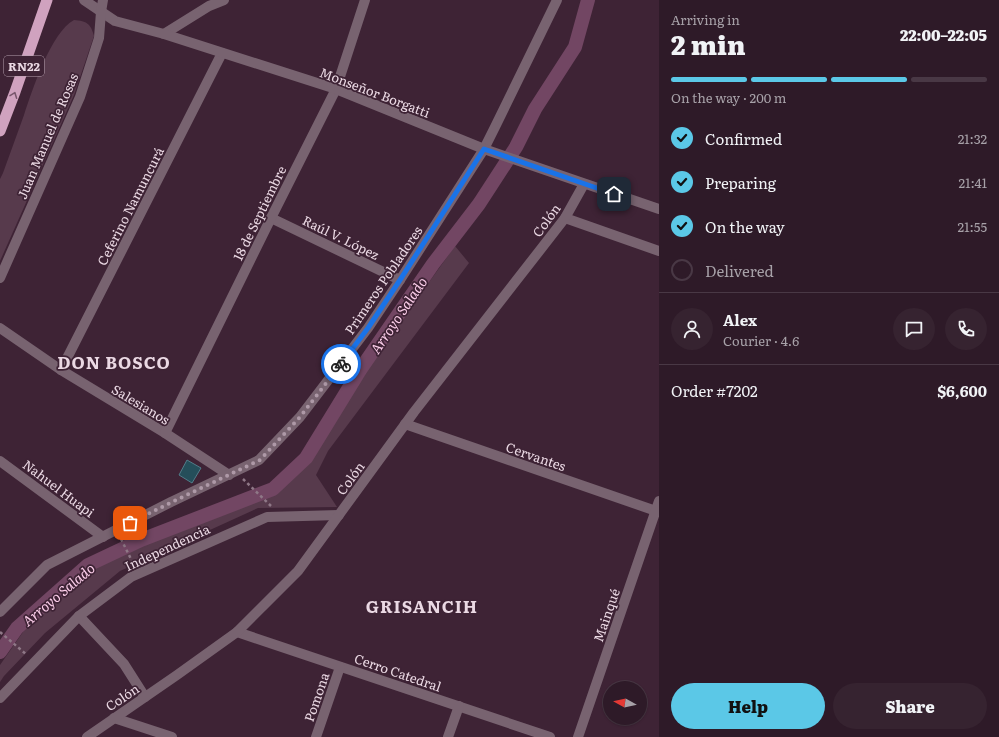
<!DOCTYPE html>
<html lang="en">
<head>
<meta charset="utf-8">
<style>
	body { margin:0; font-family:Literata,serif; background:#362330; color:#f1f3f6; height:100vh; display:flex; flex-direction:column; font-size:15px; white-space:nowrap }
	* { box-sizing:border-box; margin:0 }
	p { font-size:13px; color:#a7a1a8 }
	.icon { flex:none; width:22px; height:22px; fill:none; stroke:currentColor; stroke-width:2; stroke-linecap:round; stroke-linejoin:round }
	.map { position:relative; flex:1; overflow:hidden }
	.side { display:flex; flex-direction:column; background:#2e1a28; width:340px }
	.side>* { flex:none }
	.needle { width:26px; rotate:278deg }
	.controls { position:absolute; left:603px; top:681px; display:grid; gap:8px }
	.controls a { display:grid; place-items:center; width:44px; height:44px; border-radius:50%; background:#2e1a28; box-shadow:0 1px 3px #0004,0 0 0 1px #493845; font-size:20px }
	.pin { position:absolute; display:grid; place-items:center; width:34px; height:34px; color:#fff; margin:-17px; border-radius:8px; box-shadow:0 2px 6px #0006 }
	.courier { position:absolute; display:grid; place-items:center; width:40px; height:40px; margin:-20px; border:3px solid #1a73e8; border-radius:50%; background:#fff; color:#222; box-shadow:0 1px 5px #0007 }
	.summary em { font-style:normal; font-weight:800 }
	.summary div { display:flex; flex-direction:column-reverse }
	.summary { display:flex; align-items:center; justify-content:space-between; height:68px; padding:0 12px }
	h1 { font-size:26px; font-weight:800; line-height:30px }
	.bar { display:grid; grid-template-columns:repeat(4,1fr); gap:6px 4px; align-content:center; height:48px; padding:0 12px }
	.bar i { height:5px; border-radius:3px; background:#493845 }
	.bar .current { background:#5bc8e7 }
	.bar p { grid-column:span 4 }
	.line { display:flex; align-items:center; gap:10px; padding:0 12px; border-top:1px solid #493845 }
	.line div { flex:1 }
	.round { display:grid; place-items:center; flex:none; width:42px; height:42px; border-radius:21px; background:#362330 }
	ol { padding:0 12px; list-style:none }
	li { display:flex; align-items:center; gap:12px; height:44px }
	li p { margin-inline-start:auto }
	li .icon { padding:4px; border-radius:50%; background:#5bc8e7; color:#111; stroke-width:4 }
	li:last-child { color:#a7a1a8 }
	li i { width:22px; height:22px; border:2px solid #493845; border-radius:50% }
	.action { display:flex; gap:8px; margin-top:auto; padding:8px 12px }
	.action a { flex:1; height:46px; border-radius:24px; background:#5bc8e7; color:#111; font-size:16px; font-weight:800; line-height:46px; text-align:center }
	.action a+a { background:#362330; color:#f1f3f6 }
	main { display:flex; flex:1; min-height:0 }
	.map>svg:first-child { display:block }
	.green { fill:#573a4c }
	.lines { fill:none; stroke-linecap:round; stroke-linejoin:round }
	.canal { stroke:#724663; stroke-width:14 }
	.building { fill:#254e5a; stroke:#527c89 }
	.path { stroke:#8f7887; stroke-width:2.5; stroke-dasharray:3 3; stroke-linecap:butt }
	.minor { stroke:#786370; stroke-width:10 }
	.tertiary { stroke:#786370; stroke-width:10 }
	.trunk { stroke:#d0a2bf; stroke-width:11 }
	.oneway { stroke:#78566c }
	.done { stroke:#ae99a7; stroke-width:4; stroke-dasharray:0 7.2 }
	.route { stroke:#1a73e8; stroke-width:5 }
	.labels { text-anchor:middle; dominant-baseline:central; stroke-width:3.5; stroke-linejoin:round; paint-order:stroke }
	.shield { fill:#3e2335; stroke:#b7a2b0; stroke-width:1 }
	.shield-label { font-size:12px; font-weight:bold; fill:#ebd9e4 }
	.street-label { font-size:13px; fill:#ebd9e4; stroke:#3e2335 }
	.water-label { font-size:14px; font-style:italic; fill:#fcceea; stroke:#3e2335 }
	.district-label { font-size:17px; font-weight:bold; letter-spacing:1px; fill:#ebd9e4; stroke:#3e2335 }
</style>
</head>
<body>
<main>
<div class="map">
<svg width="659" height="737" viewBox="0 0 659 737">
	<rect width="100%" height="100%" fill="#3e2335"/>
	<g class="green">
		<path d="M74,20C87,21 91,24 94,36L74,95L0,261V179L3,173C10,154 17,134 24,115C32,91 51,32 74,20Z"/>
		<path d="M455,246L469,263L328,451L316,475L337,507L258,508L120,571L45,633L4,676L0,682V665L23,632L73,586L104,561L205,519L273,494L296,476L308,463L363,374Z"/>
	</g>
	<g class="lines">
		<path class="canal" d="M0,652L17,628L88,565L141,540L273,489L306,458L360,370L433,264L479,204L516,147L535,109L575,47L588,0"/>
	</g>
	<path class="building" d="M187,460L201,468L192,483L179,475Z"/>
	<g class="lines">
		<g class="path">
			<path d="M243,479L271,506"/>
			<path d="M121,539L133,563"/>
			<path d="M0,632L27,655"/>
		</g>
		<g class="minor">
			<path d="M164,34L209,6L224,0"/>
			<path d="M271,218L400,280"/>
			<path d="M565,218L659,251"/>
			<path d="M0,328L61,370L165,433L229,475"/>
			<path d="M61,370L222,53"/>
			<path d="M405,424L659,512"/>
			<path d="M165,433L271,218L336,89L365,0"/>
			<path d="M0,461L103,537"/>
			<path d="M0,612L47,565L171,502L259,460L300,417L368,328L400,280L484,149L495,127L557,0"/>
			<path d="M79,616L124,664L145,697"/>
			<path d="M237,632L550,737"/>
			<path d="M0,698L79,616L131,577L267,517L339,515"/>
			<path d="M114,718L172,737"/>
			<path d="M316,737L340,667"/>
			<path d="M448,737L459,706"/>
			<path d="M578,737L659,501"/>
		</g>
		<g class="tertiary">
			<path d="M84,0L115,21L164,34L336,89L484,149L659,209"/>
			<path d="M0,278L80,97L99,38L101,12L103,0"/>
			<path d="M87,737L177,675L237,632L298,571L414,412L565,218L584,184"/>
		</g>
		<path class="trunk" d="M0,131L15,92L47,0"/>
	</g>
	<defs><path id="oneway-chevron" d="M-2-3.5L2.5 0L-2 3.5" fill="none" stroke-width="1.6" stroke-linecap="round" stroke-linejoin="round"/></defs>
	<use class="oneway" href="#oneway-chevron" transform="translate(14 95) rotate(-69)"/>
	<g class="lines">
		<path class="done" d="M130,523L172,502L260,460L300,417L341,364"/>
		<path class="route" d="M341,364L368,328L400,280L484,149L614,194"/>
	</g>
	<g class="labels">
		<rect class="shield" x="4" y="56" width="40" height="20" rx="3"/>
		<g class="shield-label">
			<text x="24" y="66">RN22</text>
		</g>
		<g class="street-label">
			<text transform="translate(375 92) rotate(21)">Monseñor Borgatti</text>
			<text transform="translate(47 136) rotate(-67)">Juan Manuel de Rosas</text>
			<text transform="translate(130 206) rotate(-63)">Ceferino Namuncurá</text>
			<text transform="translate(259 213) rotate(-64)">18 de Septiembre</text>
			<text transform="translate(546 220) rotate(-54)">Colón</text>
			<text transform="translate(341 237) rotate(26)">Raúl V. López</text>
			<text transform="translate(383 280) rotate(-56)">Primeros Pobladores</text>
			<text transform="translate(141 404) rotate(31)">Salesianos</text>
			<text transform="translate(536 456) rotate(19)">Cervantes</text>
			<text transform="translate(350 478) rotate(-54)">Colón</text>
			<text transform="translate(59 488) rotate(37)">Nahuel Huapi</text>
			<text transform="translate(167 547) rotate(-25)">Independencia</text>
			<text transform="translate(606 615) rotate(-71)">Mainqué</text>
			<text transform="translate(398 672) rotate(19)">Cerro Catedral</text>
			<text transform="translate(122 697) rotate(-34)">Colón</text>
			<text transform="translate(316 697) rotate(-71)">Pomona</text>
		</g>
		<g class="water-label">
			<text transform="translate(398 315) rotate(-56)">Arroyo Salado</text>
			<text transform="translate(58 594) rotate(-40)">Arroyo Salado</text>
		</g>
		<g class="district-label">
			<text x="114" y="361">DON BOSCO</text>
			<text x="422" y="605">GRISANCIH</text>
		</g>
	</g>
</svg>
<div class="controls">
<a><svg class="needle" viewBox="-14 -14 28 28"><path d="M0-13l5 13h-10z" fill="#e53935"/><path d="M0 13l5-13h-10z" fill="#a7a1a8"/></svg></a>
</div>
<div class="pin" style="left:130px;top:523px;background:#ea580c"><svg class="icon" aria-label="bag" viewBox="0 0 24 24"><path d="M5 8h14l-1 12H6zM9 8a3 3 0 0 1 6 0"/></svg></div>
<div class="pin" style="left:614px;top:194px;background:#1f2937"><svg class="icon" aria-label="home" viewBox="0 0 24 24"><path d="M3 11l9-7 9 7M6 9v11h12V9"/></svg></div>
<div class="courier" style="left:341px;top:364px"><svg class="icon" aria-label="bike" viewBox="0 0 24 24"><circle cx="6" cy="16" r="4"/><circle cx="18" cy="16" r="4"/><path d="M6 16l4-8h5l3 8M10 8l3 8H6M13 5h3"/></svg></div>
</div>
<section class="side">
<div class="summary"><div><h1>2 min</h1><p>Arriving in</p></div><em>22:00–22:05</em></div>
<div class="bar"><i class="current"></i><i class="current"></i><i class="current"></i><i></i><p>On the way · 200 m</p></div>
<ol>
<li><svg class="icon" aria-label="check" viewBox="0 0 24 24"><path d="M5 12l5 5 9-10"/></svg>Confirmed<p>21:32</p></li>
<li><svg class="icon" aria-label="check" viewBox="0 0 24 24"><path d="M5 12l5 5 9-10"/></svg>Preparing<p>21:41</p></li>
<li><svg class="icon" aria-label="check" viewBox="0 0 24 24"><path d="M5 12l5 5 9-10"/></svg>On the way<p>21:55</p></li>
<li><i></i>Delivered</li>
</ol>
<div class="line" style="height:72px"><a class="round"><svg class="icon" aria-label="person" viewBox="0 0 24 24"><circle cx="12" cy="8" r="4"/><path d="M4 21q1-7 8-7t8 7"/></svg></a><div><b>Alex</b><p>Courier · 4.6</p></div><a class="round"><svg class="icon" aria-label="chat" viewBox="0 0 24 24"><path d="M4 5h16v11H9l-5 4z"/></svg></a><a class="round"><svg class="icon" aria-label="phone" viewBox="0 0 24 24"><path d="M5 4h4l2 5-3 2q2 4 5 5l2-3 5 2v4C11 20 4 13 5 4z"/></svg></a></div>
<div class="line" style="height:52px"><div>Order #7202</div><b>$6,600</b></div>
<div class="action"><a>Help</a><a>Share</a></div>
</section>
</main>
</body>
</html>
